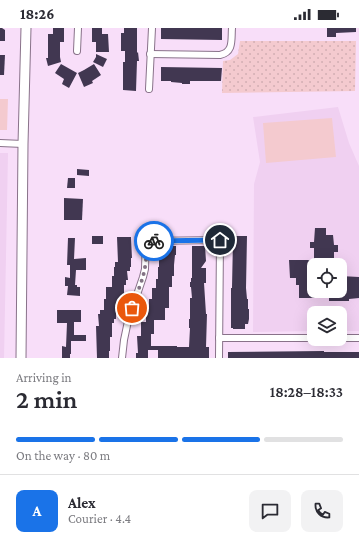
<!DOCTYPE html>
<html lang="en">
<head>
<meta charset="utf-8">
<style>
	body { margin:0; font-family:"Crimson Pro",serif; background:#f2f2f3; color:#2b2b33; height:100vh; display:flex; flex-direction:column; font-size:15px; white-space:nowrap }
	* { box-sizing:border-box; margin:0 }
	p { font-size:13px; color:#7c7c81 }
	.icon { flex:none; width:22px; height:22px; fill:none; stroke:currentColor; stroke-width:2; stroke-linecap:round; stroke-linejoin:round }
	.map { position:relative; height:330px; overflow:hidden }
	.side { display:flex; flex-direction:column; background:#fff; flex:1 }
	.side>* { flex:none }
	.controls { position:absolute; left:307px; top:230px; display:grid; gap:8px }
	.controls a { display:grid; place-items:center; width:40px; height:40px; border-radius:8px; background:#fff; box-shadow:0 4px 16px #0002; font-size:20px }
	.pin { position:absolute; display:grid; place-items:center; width:34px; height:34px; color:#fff; margin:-17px; border:2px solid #fff; border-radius:50%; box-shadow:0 1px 4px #0007 }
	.courier { position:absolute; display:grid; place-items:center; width:40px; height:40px; margin:-20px; border:3px solid #1a73e8; border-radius:50%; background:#fff; color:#222; box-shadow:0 1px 5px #0007 }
	.head em { font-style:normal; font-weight:600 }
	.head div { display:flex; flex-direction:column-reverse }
	.head { display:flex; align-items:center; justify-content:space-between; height:68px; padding:0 16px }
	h1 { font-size:26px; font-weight:600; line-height:30px }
	.bar { display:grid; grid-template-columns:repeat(4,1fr); gap:6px 4px; align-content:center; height:48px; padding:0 16px }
	.bar i { height:5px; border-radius:3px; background:#e1e1e2 }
	.bar .on { background:#1a73e8 }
	.bar p { grid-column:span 4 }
	.line { display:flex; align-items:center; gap:10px; padding:0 16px; border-top:1px solid #e1e1e2 }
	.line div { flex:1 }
	.round { display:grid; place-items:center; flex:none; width:42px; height:42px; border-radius:8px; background:#f2f2f3 }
	.status { display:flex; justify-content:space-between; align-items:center; height:28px; padding:0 20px; background:#fff; direction:ltr }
	.status svg { height:11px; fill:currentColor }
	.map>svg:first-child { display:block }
	.built { fill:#f0d0f1; fill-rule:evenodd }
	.grass { fill:#f4cacf }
	.park { fill:url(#park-dots) }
	.building { fill:#413751 }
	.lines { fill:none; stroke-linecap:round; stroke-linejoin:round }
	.street-casing { stroke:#89728a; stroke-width:8 }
	.secondary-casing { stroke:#89728a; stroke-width:11 }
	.street { stroke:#fff; stroke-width:6 }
	.secondary { stroke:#fff; stroke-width:9 }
	.done { stroke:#827283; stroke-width:4; stroke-dasharray:0 7.2 }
	.route { stroke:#1a73e8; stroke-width:5 }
</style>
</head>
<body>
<div class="status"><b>18:26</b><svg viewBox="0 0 49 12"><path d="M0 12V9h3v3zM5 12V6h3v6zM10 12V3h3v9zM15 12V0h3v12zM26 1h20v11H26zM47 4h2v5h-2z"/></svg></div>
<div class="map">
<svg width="359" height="330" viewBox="0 0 359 330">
	<defs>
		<pattern id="park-dots" width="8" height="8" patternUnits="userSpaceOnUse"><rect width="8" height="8" fill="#f4cacf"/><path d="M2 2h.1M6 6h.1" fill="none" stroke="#d2aeb3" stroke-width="1.8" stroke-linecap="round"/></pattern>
	</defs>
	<rect width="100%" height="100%" fill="#f8def9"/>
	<g class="built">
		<path d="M338,79L349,115L359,138V303H340V285H314V303L253,304L254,156L260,134L253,89ZM314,237H340V263H314Z"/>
		<path d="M0,125H8L4,330H0Z"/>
	</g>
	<g class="grass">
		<path d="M0,71H8L7,102H0Z"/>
		<path d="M332,90L336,129L266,135L263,95Z"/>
	</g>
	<path class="park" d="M240,13H356L355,63L222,65L223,33L230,32L238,26Z"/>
	<g class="building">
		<path d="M0,0H2L5,2V13H0Z"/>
		<path d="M53,0H64V14H60V29L61,34L48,38L46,30H48V6H53Z"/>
		<path d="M92,0H102V6H108L109,24H96V14H92Z"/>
		<path d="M124,0H137V25L138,24L139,33H137L136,63L123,62V34H125V23H121V5H124Z"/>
		<path d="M161,0H222V12L161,11Z"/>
		<path d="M327,0H356V4L336,5V9H327Z"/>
		<path d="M96,26L107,31L103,39L93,34L96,29Z"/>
		<path d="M0,27H5L4,47H0Z"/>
		<path d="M61,36L77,45L69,60L62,56L64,51L55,45Z"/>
		<path d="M94,36L101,47L92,53L93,55L84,59L78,45L84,42Z"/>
		<path d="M161,39L222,40L221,53H190V56H182V55L171,54V53H161Z"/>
		<path d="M77,141L89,142V148L77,147Z"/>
		<path d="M68,150H75V160H67Z"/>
		<path d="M64,170L83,171L82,192H64Z"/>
		<path d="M315,200H326V207H333L334,217H338V224H334V237H314V263H340V248L359,249V270L349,271V273H329V270H299V257H296V250H290L289,232H314V220H310V214H314Z"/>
		<rect x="92" y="208" width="11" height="8"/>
		<path d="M234,208H247L246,260L247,271H248V281H249V291L248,296H245V301H233V300H231V260H232L233,211H234Z"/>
		<path d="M117,209H131V210L132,230H131V239H130V243H127L128,252H126V257H124V268H120V280H116V291H114V295H112V309H110V323H109V330H97L96,298H99L98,286H100V282H104V271H106V259H112V248H114V239H115V234H118Z"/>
		<path d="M68,210H75L74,231L86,230V242H76L75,257H77V259H80V268L67,267L68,258H65V249L70,250V237H67Z"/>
		<path d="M161,218H176V227H175L174,237V248H172V259H169V280H165V292H154V306H151V318H177V319H189L190,300H189V291H190V270H192L191,259H190V254H191V250H192V218H205L206,233L201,240H206V255H204L206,286H207L206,319H209V330H158V322H148V330H136V325H138L137,308H141V294H146V281H149V271H152V260H156V251H158V239H159V219H161Z"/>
		<path d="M57,282H81V294H74V307H86V313H71V326H70V330H62V318L66,319L67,295H57Z"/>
		<path d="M324,323V324H359V330H228V324Z"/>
	</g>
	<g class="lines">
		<defs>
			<g id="street">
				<path d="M77,23L78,0"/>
				<path d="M150,26L220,27C234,24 231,12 232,0"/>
				<path d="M149,61L152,0"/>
				<path d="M0,115L23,116"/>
				<path d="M146,213L220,212L219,330"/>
				<path d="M219,310H314"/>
				<path d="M340,310H359"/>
				<path d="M122,330L124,312L128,293L143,249L145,241L146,207"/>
			</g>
			<path id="secondary" d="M21,330L23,116L26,0"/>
		</defs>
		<use href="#street" class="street-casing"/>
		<use href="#secondary" class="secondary-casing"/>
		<use href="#street" class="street"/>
		<use href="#secondary" class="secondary"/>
	</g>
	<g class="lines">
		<path class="done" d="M132,280L143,249L146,234V213H154"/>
		<path class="route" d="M154,213L220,212"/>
	</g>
</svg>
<div class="controls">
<a><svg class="icon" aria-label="locate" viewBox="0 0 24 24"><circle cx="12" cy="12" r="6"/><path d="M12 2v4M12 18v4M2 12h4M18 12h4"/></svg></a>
<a><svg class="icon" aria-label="layers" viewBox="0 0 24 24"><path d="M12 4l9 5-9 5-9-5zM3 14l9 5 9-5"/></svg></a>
</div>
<div class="pin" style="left:132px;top:280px;background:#ea580c"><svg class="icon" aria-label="bag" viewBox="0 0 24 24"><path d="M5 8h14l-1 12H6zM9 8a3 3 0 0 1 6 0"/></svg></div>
<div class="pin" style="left:220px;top:212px;background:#1f2937"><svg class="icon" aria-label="home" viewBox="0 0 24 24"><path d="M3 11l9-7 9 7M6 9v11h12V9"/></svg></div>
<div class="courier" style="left:154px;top:213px"><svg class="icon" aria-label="bike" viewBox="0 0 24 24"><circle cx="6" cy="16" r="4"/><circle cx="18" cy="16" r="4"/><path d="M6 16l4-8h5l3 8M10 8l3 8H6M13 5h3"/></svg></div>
</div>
<section class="side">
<div class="head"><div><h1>2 min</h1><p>Arriving in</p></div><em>18:28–18:33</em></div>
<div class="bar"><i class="on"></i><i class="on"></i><i class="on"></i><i></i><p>On the way · 80 m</p></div>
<div class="line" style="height:72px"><b class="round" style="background:#1a73e8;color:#fff">A</b><div><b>Alex</b><p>Courier · 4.4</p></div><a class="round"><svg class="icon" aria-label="chat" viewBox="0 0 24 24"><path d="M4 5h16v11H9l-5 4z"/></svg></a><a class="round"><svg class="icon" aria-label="phone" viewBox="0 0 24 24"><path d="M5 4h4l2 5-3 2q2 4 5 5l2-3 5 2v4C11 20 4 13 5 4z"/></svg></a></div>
</section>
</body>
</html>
